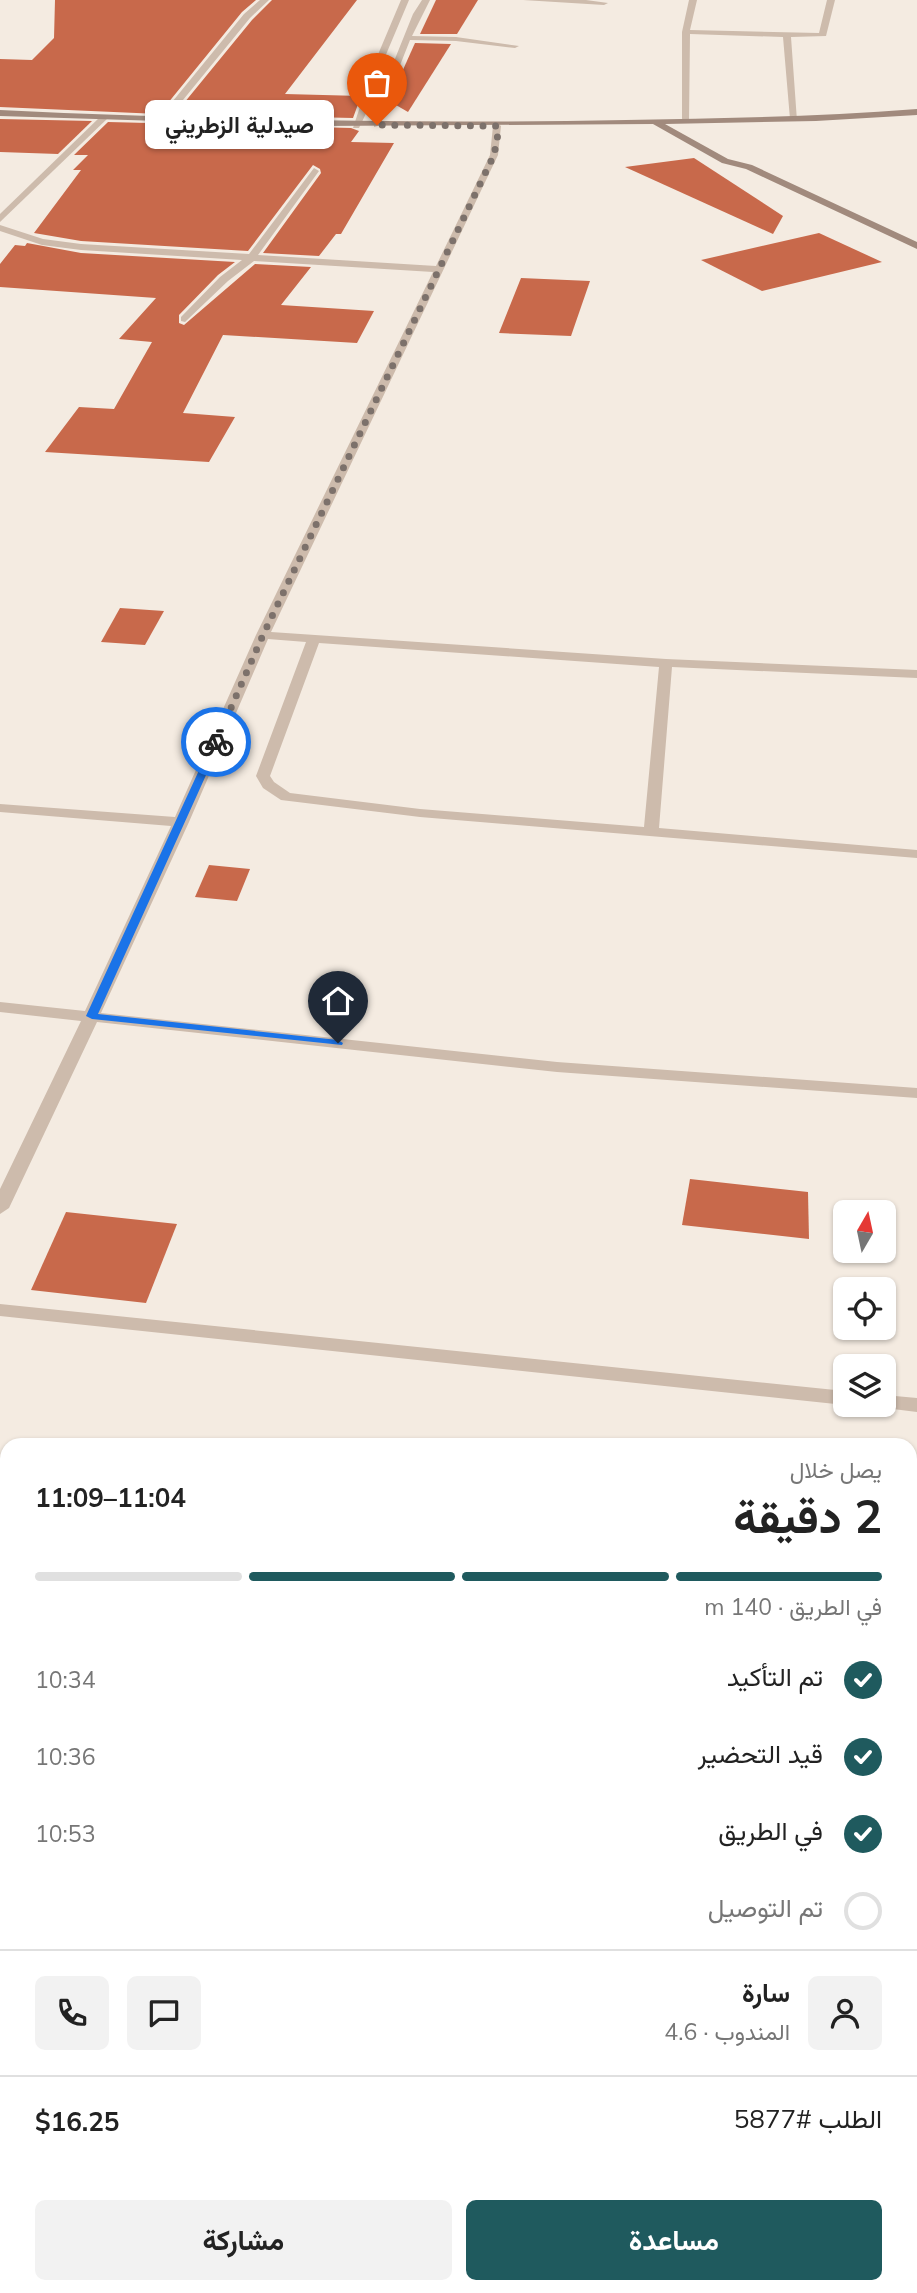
<!DOCTYPE html>
<html lang="ar">
<head>
<meta charset="utf-8">
<style>
	body { margin:0; font-family:Mulish,Vazirmatn,sans-serif; background:#f2f2f2; color:#222; direction:rtl; height:100vh; display:flex; flex-direction:column; font-size:26px; white-space:nowrap }
	* { box-sizing:border-box; margin:0 }
	p { font-size:23px; color:#767676 }
	.icon { flex:none; width:38px; height:38px; fill:none; stroke:currentColor; stroke-width:2; stroke-linecap:round; stroke-linejoin:round }
	.map { position:relative; flex:1; overflow:hidden; direction:ltr }
	.panel { position:absolute; left:0px; top:1438px; width:917px; height:856px; display:flex; flex-direction:column; background:#fff; border-radius:21px 21px 0 0; box-shadow:0 2px 5px #0004; direction:rtl }
	.panel>* { flex:none }
	.needle { width:46px; rotate:9deg }
	.fabs { position:absolute; left:833px; top:1200px; display:grid; gap:14px }
	.fabs a { display:grid; place-items:center; width:63px; height:63px; border-radius:10px; background:#fff; box-shadow:0 2px 5px #0004; font-size:35px }
	.pin { position:absolute; display:grid; place-items:center; width:60px; height:60px; color:#fff; margin:-72px -30px; border-radius:50% 50% 50% 0; rotate:-45deg; box-shadow:0 0 7px #0007 }
	.pin .icon { rotate:45deg }
	.courier { position:absolute; display:grid; place-items:center; width:70px; height:70px; margin:-35px; border:5px solid #1a73e8; border-radius:50%; background:#fff; color:#222; box-shadow:0 2px 9px #0007 }
	.bubble { position:absolute; height:49px; border-radius:10px; background:#fff; box-shadow:0 2px 5px #0004; font-size:23px; font-weight:700; line-height:49px; text-align:center; direction:rtl }
	.overview em { font-style:normal; font-weight:700 }
	.overview div { display:flex; flex-direction:column-reverse }
	.overview { display:flex; align-items:center; justify-content:space-between; height:119px; padding:0 35px }
	h1 { font-size:46px; font-weight:700; line-height:52px }
	.bar { display:grid; grid-template-columns:repeat(4,1fr); gap:10px 7px; align-content:center; height:84px; padding:0 35px }
	.bar i { height:9px; border-radius:5px; background:#e0e0e0 }
	.bar .active { background:#1f5a5e }
	.bar p { grid-column:span 4 }
	.line { display:flex; align-items:center; gap:18px; padding:0 35px; border-top:2px solid #e0e0e0 }
	.line div { flex:1 }
	.round { display:grid; place-items:center; flex:none; width:74px; height:74px; border-radius:10px; background:#f2f2f2 }
	ol { padding:0 35px; list-style:none }
	li { display:flex; align-items:center; gap:21px; height:77px }
	li p { margin-inline-start:auto }
	li .icon { padding:7px; border-radius:50%; background:#1f5a5e; color:#fff; stroke-width:4 }
	li:last-child { color:#767676 }
	li i { width:38px; height:38px; border:4px solid #e0e0e0; border-radius:50% }
	.action { display:flex; gap:14px; margin-top:auto; padding:14px 35px }
	.action a { flex:1; height:80px; border-radius:10px; background:#1f5a5e; color:#fff; font-size:28px; font-weight:700; line-height:80px; text-align:center }
	.action a+a { background:#f2f2f2; color:#222 }
	.map>svg:first-child { display:block }
	.building { fill:#c8694b }
	.lines { fill:none; stroke-linecap:round; stroke-linejoin:round }
	.street { fill:#cdbbac; fill-rule:evenodd }
	.secondary { fill:#a18a7d; fill-rule:evenodd }
	.route { fill:#1a73e8 }
	.done { stroke:#7c716b; stroke-width:7; stroke-dasharray:0 12.6 }
</style>
</head>
<body>
<div class="map">
<svg width="917" height="2293" viewBox="0 0 917 2293">
	<rect width="100%" height="100%" fill="#f4ebe1"/>
	<g class="building">
		<path d="M55,0H256L242,12L159,114L0,107V59L32,60L54,38Z"/>
		<path d="M272,0H357L285,94L361,96L353,118L175,114L252,20Z"/>
		<path d="M436,0H478L457,34H420Z"/>
		<path d="M415,43L451,44L408,112L389,101Z"/>
		<path d="M0,119L92,121L58,154L0,152Z"/>
		<path d="M108,122L351,128L359,131L351,142L394,143L341,234H336L319,256L263,253L321,173L320,169L313,165L248,251L81,241L34,233L81,170H73L88,155H74Z"/>
		<path d="M694,158L783,216L773,234L625,167Z"/>
		<path d="M819,233L882,262L762,291L701,260Z"/>
		<path d="M27,243L81,253L235,262L218,275L179,315V323L184,325L255,264L311,267L281,305L374,311L357,343L223,335L183,413L235,417L209,462L45,452L79,407L114,409L152,342L119,339L156,298L0,287V264L15,245L25,246Z"/>
		<path d="M521,278L590,281L571,336L499,333Z"/>
		<path d="M120,608L164,611L145,645L101,642Z"/>
		<path d="M209,865L250,869L237,901L195,897Z"/>
		<path d="M690,1179L808,1192L809,1239L682,1225Z"/>
		<path d="M66,1212L177,1224L146,1303L31,1290Z"/>
	</g>
	<g class="lines">
		<g class="street">
			<path d="M260,0H269L250,18L165,122H159V118L244,14Z"/>
			<path d="M401,0H409L382,64L372,101L359,128H353L374,64Z"/>
			<path d="M422,0H430L412,36L456,37L519,46L515,48L456,41L410,40L382,111L381,125L374,127V111L413,14Z"/>
			<path d="M523,0H586L608,3L604,5Z"/>
			<path d="M689,0H697L690,30L819,33L827,0H835L826,36L791,37L797,121L790,119L783,37L690,34L689,121L682,123V32Z"/>
			<path d="M101,116L108,118L0,222V214Z"/>
			<path d="M497,123L501,126L498,155L271,632L666,659L917,670V678L672,667L659,828L917,850V858L420,817L281,800L263,788L256,776L306,642L268,639L189,822L101,1013L557,1062L917,1088V1098L557,1072L97,1022L9,1208L0,1214V1189L81,1021L0,1012V1002L85,1011L171,826L0,812V804L175,817L256,635L433,272L254,261L228,281L185,322L181,321V317L220,277L242,260L81,250L42,245L0,231V225L43,239L81,244L249,254L314,168L319,171L258,255L436,266L490,155L493,126ZM319,643L659,667L644,827L420,809L290,793L274,782L270,776Z"/>
			<path d="M0,1304L845,1391V1405L0,1316Z"/>
			<path d="M884,1395L917,1398V1412L877,1407L884,1405Z"/>
			<path d="M0,1481L7,1482V1496L0,1495Z"/>
			<path d="M910,1748L917,1750V1773L910,1771Z"/>
		</g>
		<path class="secondary" d="M917,109V115L816,121L665,124L728,159L752,165L917,242V249L746,169L722,163L653,124L324,126L0,116V110C208,120 417,124 626,120C723,118 820,117 917,109Z"/>
	</g>
	<path class="route" d="M216,739L221,742L98,1014L338,1040L343,1043L342,1045L92,1019L86,1016L212,742Z"/>
	<g class="lines">
		<path class="done" d="M216,742L263,635L494,155L498,134L497,126L377,125"/>
	</g>
</svg>
<div class="fabs">
<a><svg class="needle" viewBox="-14 -14 28 28"><path d="M0-13l5 13h-10z" fill="#e53935"/><path d="M0 13l5-13h-10z" fill="#767676"/></svg></a>
<a><svg class="icon" aria-label="locate" viewBox="0 0 24 24"><circle cx="12" cy="12" r="6"/><path d="M12 2v4M12 18v4M2 12h4M18 12h4"/></svg></a>
<a><svg class="icon" aria-label="layers" viewBox="0 0 24 24"><path d="M12 4l9 5-9 5-9-5zM3 14l9 5 9-5"/></svg></a>
</div>
<div class="pin" style="left:377px;top:125px;background:#ea580c"><svg class="icon" aria-label="bag" viewBox="0 0 24 24"><path d="M5 8h14l-1 12H6zM9 8a3 3 0 0 1 6 0"/></svg></div>
<div class="pin" style="left:338px;top:1043px;background:#1f2937"><svg class="icon" aria-label="home" viewBox="0 0 24 24"><path d="M3 11l9-7 9 7M6 9v11h12V9"/></svg></div>
<div class="courier" style="left:216px;top:742px"><svg class="icon" aria-label="bike" viewBox="0 0 24 24"><circle cx="6" cy="16" r="4"/><circle cx="18" cy="16" r="4"/><path d="M6 16l4-8h5l3 8M10 8l3 8H6M13 5h3"/></svg></div>
<div class="bubble" style="left:145px;top:100px;width:189px">صيدلية الزطريني</div>
<section class="panel">
<div class="overview"><div><h1>2 دقيقة</h1><p>يصل خلال</p></div><em>11:04–11:09</em></div>
<div class="bar"><i class="active"></i><i class="active"></i><i class="active"></i><i></i><p>في الطريق · 140 m</p></div>
<ol>
<li><svg class="icon" aria-label="check" viewBox="0 0 24 24"><path d="M5 12l5 5 9-10"/></svg>تم التأكيد<p>10:34</p></li>
<li><svg class="icon" aria-label="check" viewBox="0 0 24 24"><path d="M5 12l5 5 9-10"/></svg>قيد التحضير<p>10:36</p></li>
<li><svg class="icon" aria-label="check" viewBox="0 0 24 24"><path d="M5 12l5 5 9-10"/></svg>في الطريق<p>10:53</p></li>
<li><i></i>تم التوصيل</li>
</ol>
<div class="line" style="height:126px"><a class="round"><svg class="icon" aria-label="person" viewBox="0 0 24 24"><circle cx="12" cy="8" r="4"/><path d="M4 21q1-7 8-7t8 7"/></svg></a><div><b>سارة</b><p>المندوب · 4.6</p></div><a class="round"><svg class="icon" aria-label="chat" viewBox="0 0 24 24"><path d="M4 5h16v11H9l-5 4z"/></svg></a><a class="round"><svg class="icon" aria-label="phone" viewBox="0 0 24 24"><path d="M5 4h4l2 5-3 2q2 4 5 5l2-3 5 2v4C11 20 4 13 5 4z"/></svg></a></div>
<div class="line" style="height:91px"><div>الطلب #5877</div><b>$16.25</b></div>
<div class="action"><a>مساعدة</a><a>مشاركة</a></div>
</section>
</div>
</body>
</html>
